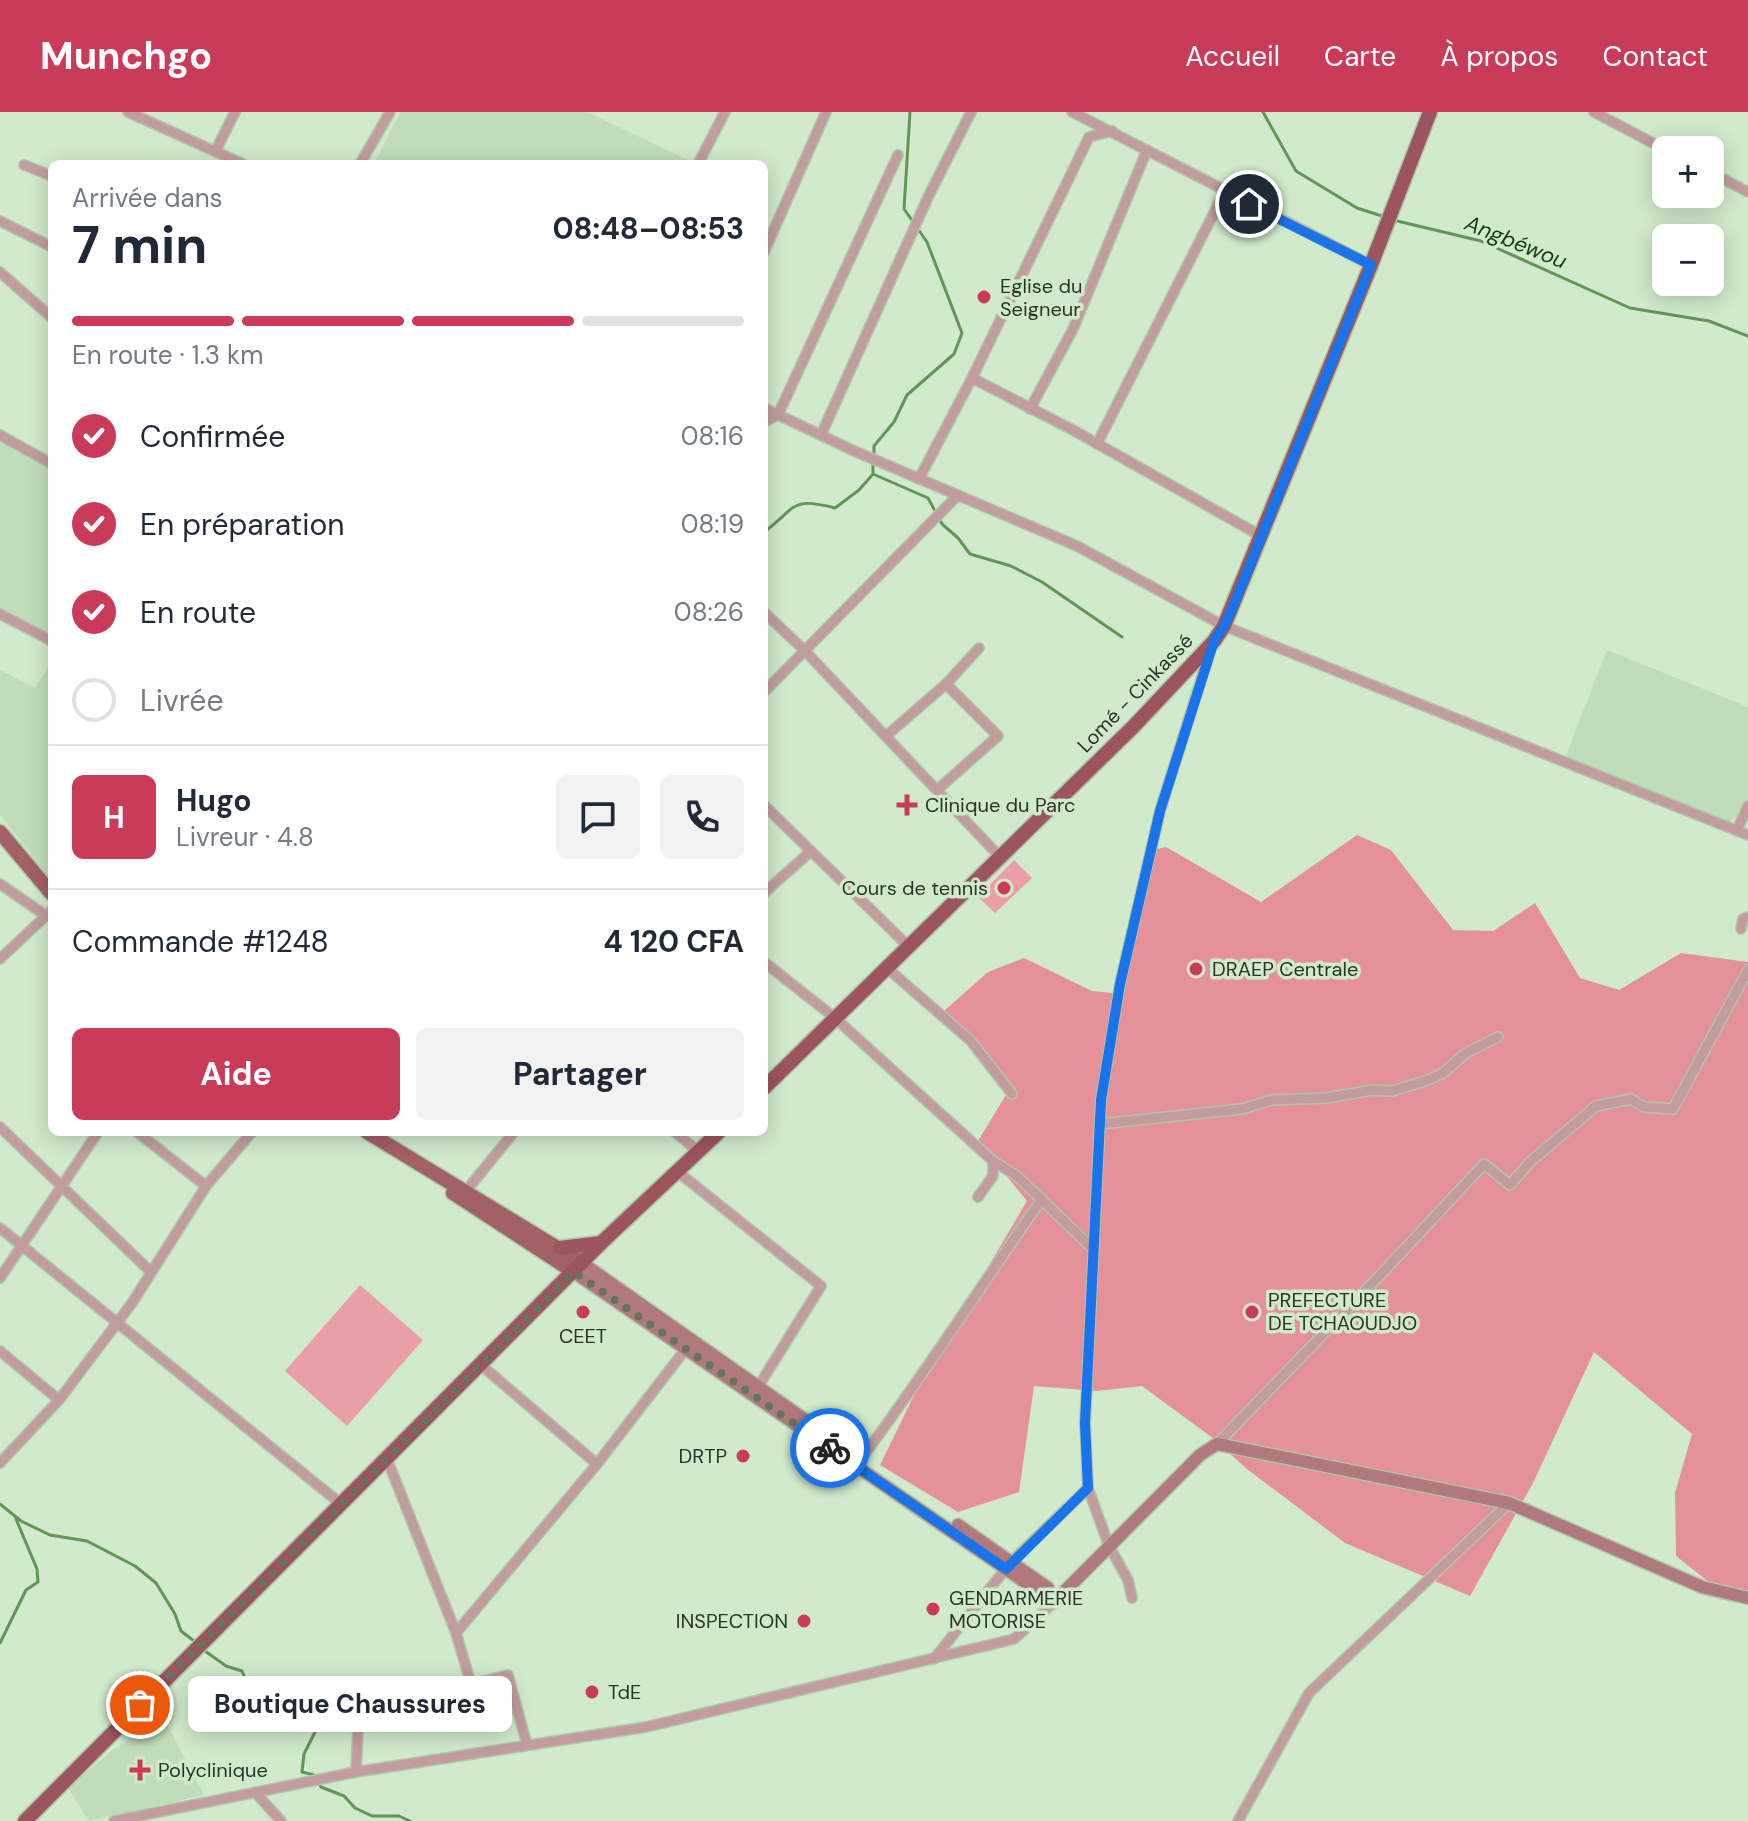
<!DOCTYPE html>
<html lang="fr">
<head>
<meta charset="utf-8">
<style>
	body { margin:0; font-family:"DM Sans",sans-serif; background:#f2f2f3; color:#1f2937; height:100vh; display:flex; flex-direction:column; font-size:30px; white-space:nowrap }
	* { box-sizing:border-box; margin:0 }
	p { font-size:26px; color:#747a83 }
	.icon { flex:none; width:44px; height:44px; fill:none; stroke:currentColor; stroke-width:2; stroke-linecap:round; stroke-linejoin:round }
	.map { position:relative; flex:1; overflow:hidden }
	.details { position:absolute; left:48px; top:48px; width:720px; height:976px; display:flex; flex-direction:column; background:#fff; border-radius:12px; box-shadow:0 4px 20px #0003 }
	.details>* { flex:none }
	.fabs { position:absolute; left:1652px; top:24px; display:grid; gap:16px }
	.fabs a { display:grid; place-items:center; width:72px; height:72px; border-radius:12px; background:#fff; box-shadow:0 4px 20px #0003; font-size:40px }
	.pin { position:absolute; display:grid; place-items:center; width:68px; height:68px; color:#fff; margin:-34px; border:4px solid #fff; border-radius:50%; box-shadow:0 2px 8px #0007 }
	.courier { position:absolute; display:grid; place-items:center; width:80px; height:80px; margin:-40px; border:6px solid #1a73e8; border-radius:50%; background:#fff; color:#222; box-shadow:0 2px 10px #0007 }
	.bubble { position:absolute; height:56px; border-radius:12px; background:#fff; box-shadow:0 4px 20px #0003; font-size:26px; font-weight:700; line-height:56px; text-align:center }
	.headline em { font-style:normal; font-weight:700 }
	.headline div { display:flex; flex-direction:column-reverse }
	.headline { display:flex; align-items:center; justify-content:space-between; height:136px; padding:0 24px }
	h1 { font-size:52px; font-weight:700; line-height:60px }
	.bar { display:grid; grid-template-columns:repeat(4,1fr); gap:12px 8px; align-content:center; height:96px; padding:0 24px }
	.bar i { height:10px; border-radius:6px; background:#e0e1e3 }
	.bar .selected { background:#ca3a59 }
	.bar p { grid-column:span 4 }
	.line { display:flex; align-items:center; gap:20px; padding:0 24px; border-top:2px solid #e0e1e3 }
	.line div { flex:1 }
	.round { display:grid; place-items:center; flex:none; width:84px; height:84px; border-radius:12px; background:#f2f2f3 }
	ol { padding:0 24px; list-style:none }
	li { display:flex; align-items:center; gap:24px; height:88px }
	li p { margin-inline-start:auto }
	li .icon { padding:8px; border-radius:50%; background:#ca3a59; color:#fff; stroke-width:4 }
	li:last-child { color:#747a83 }
	li i { width:44px; height:44px; border:4px solid #e0e1e3; border-radius:50% }
	.action { display:flex; gap:16px; margin-top:auto; padding:16px 24px }
	.action a { flex:1; height:92px; border-radius:12px; background:#ca3a59; color:#fff; font-size:32px; font-weight:700; line-height:92px; text-align:center }
	.action a+a { background:#f2f2f3; color:#1f2937 }
	header { display:flex; align-items:center; gap:48px; box-sizing:border-box; height:112px; padding:0 40px; background:#ca3a59; color:#fff }
	header strong { font-size:38px }
	nav { display:flex; gap:44px; margin-inline-start:auto; font-size:28px }
	.map>svg:first-child { display:block }
	.built { fill:#c0ddba }
	.green { fill:#e99fa7 }
	.forest { fill:#e5919a }
	.lines { fill:none; stroke-linecap:round; stroke-linejoin:round }
	.stream { stroke:#639458; stroke-width:3 }
	.minor-casing { stroke:#b0c6aa; stroke-width:12 }
	.secondary-casing { stroke:#b0c6aa; stroke-width:15 }
	.primary-casing { stroke:#b0c6aa; stroke-width:17 }
	.trunk-casing { stroke:#b0c6aa; stroke-width:17 }
	.minor { stroke:#c29c9f; stroke-width:9 }
	.secondary { stroke:#b0797e; stroke-width:12 }
	.primary { stroke:#a26067; stroke-width:14 }
	.trunk { stroke:#9c545e; stroke-width:14 }
	.done { stroke:#647461; stroke-width:8; stroke-dasharray:0 14.4 }
	.route { stroke:#1a73e8; stroke-width:10 }
	.poi-dot { fill:#ca3a59; stroke:#d1eacb; stroke-width:3 }
	.labels { text-anchor:middle; dominant-baseline:central; stroke-width:7; stroke-linejoin:round; paint-order:stroke }
	.poi-label { font-size:20px; fill:#2a3428; stroke:#d1eacb; text-anchor:start }
	.street-label { font-size:20px; fill:#2a3428; stroke:#d1eacb }
	.water-label { font-size:22px; font-style:italic; fill:#183b10; stroke:#d1eacb }
</style>
</head>
<body>
<header>
<strong>Munchgo</strong>
<nav><a>Accueil</a><a>Carte</a><a>À propos</a><a>Contact</a></nav>
</header>
<div class="map">
<svg width="1748" height="1709" viewBox="0 0 1748 1709">
	<rect width="100%" height="100%" fill="#d1eacb"/>
	<g class="built">
		<path d="M400,0H587L690,49L689,52H374Z"/>
		<path d="M0,328L52,358L51,521L0,496Z"/>
		<path d="M1607,538L1748,595V687L1741,702L1728,710L1564,648Z"/>
		<path d="M52,549V769L0,703V558L35,576Z"/>
		<path d="M164,1607L204,1683L89,1709L68,1676L111,1639Z"/>
	</g>
	<g class="green">
		<path d="M1014,748L1032,766L995,801L978,785Z"/>
		<path d="M360,1173L423,1228L347,1314L285,1259Z"/>
	</g>
	<path class="forest" d="M1357,723L1391,738L1453,818L1493,819L1535,791L1580,866L1619,878L1681,841L1748,850V1480L1710,1471L1676,1444L1675,1381L1692,1322L1594,1240L1533,1371L1470,1484L1345,1431L1247,1357L1214,1327L1142,1274L1097,1279L1034,1274L1019,1380L958,1400L880,1353L923,1265L1027,1089L978,1029L1012,973L944,899L988,860L1024,846L1092,879L1121,882L1157,737L1166,735L1261,790Z"/>
	<g class="lines">
		<g class="stream">
			<path d="M910,0L904,97L914,111"/>
			<path d="M1263,0L1296,59L1357,96L1385,105"/>
			<path d="M1393,108L1481,129L1630,196L1709,209L1748,224"/>
			<path d="M874,343V334L894,310L907,283L954,242L962,221L927,130L918,117"/>
			<path d="M873,351V362L928,386L942,412L958,426L970,442L1011,454L1042,470L1122,525"/>
			<path d="M764,420C797,396 789,384 835,396L859,378L873,362"/>
			<path d="M0,1392L21,1409L50,1423L87,1429L135,1454L156,1471L175,1502L181,1519L194,1529"/>
			<path d="M0,1531L26,1478L38,1470L37,1457L16,1407"/>
			<path d="M205,1539L226,1554L242,1559L246,1568C255,1573 262,1573 270,1576C285,1581 296,1594 312,1594L321,1608L304,1642L302,1660L314,1663L321,1675L344,1684L355,1696L372,1704H399L410,1709"/>
		</g>
		<defs>
			<g id="minor">
				<path d="M128,0L243,52"/>
				<path d="M1072,0L1371,153"/>
				<path d="M1594,0L1666,38"/>
				<path d="M216,38L235,0"/>
				<path d="M360,52L390,0"/>
				<path d="M698,52L725,0"/>
				<path d="M24,53L52,64"/>
				<path d="M1710,60L1748,80"/>
				<path d="M0,109L52,135"/>
				<path d="M764,140L826,0"/>
				<path d="M0,160L52,206"/>
				<path d="M972,266L1073,318L1261,424"/>
				<path d="M764,296L852,338L1077,434L1224,514L1748,723"/>
				<path d="M1030,297L1073,217L1147,38"/>
				<path d="M764,310L778,303L898,43"/>
				<path d="M0,323L52,352"/>
				<path d="M821,323L929,83L971,0"/>
				<path d="M1097,332L1225,79"/>
				<path d="M919,367L972,266L1089,25L1112,19"/>
				<path d="M764,500L805,539L1000,745"/>
				<path d="M0,502L52,529"/>
				<path d="M764,580L958,383"/>
				<path d="M886,624L946,572L979,536"/>
				<path d="M937,678L998,624L946,572"/>
				<path d="M764,693L909,835"/>
				<path d="M1737,718L1748,694"/>
				<path d="M0,772L45,803"/>
				<path d="M764,781L811,739"/>
				<path d="M1741,817L1743,807L1748,805"/>
				<path d="M0,847L52,798"/>
				<path d="M764,850L835,906L993,1049V1064L978,1085"/>
				<path d="M887,856L971,929L1012,982"/>
				<path d="M1100,1012L1242,997L1271,988L1327,986L1372,978L1392,979L1425,969L1443,961L1466,941L1498,925"/>
				<path d="M0,1015L151,1160"/>
				<path d="M137,1020L206,1074"/>
				<path d="M675,1020L699,1040"/>
				<path d="M993,1049L1017,1064L1094,1138"/>
				<path d="M678,1060L821,1174L758,1275"/>
				<path d="M466,1079L514,1020"/>
				<path d="M0,1116L341,1392"/>
				<path d="M0,1166L98,1020"/>
				<path d="M0,1239L59,1288"/>
				<path d="M1217,1332L1386,1157L1484,1052L1510,1073L1530,1050L1596,994L1631,987L1644,995L1673,997L1748,858"/>
				<path d="M387,1347L456,1521L471,1572L508,1563L527,1633"/>
				<path d="M861,1347C925,1262 981,1173 1042,1087"/>
				<path d="M0,1351L59,1288L132,1191L206,1074L252,1020"/>
				<path d="M597,1352L688,1234"/>
				<path d="M1088,1376L1109,1434L1128,1468L1132,1486"/>
				<path d="M456,1521L597,1352L481,1253"/>
				<path d="M934,1547L1011,1450L1088,1376L1085,1311L1101,988L1120,872L1160,699L1211,536"/>
				<path d="M356,1660L360,1573L471,1572"/>
				<path d="M255,1680L281,1709"/>
				<path d="M114,1709L356,1660L646,1615L1014,1527L1054,1490"/>
				<path d="M1238,1709L1309,1581L1509,1391"/>
			</g>
			<g id="secondary">
				<path d="M582,1151L831,1326"/>
				<path d="M574,1160L1054,1490L1200,1343L1217,1332L1509,1391L1702,1475L1748,1486"/>
				<path d="M958,1413L1048,1476"/>
			</g>
			<g id="primary">
				<path d="M0,720L52,782"/>
				<path d="M367,1020L582,1151"/>
				<path d="M453,1081L574,1160"/>
			</g>
			<g id="trunk">
				<path d="M764,976L1134,614L1214,529L1224,514L1371,153L1430,0"/>
				<path d="M560,1136L601,1131"/>
				<path d="M25,1709L601,1131L719,1020"/>
			</g>
		</defs>
		<use href="#minor" class="minor-casing"/>
		<use href="#secondary" class="secondary-casing"/>
		<use href="#primary" class="primary-casing"/>
		<use href="#trunk" class="trunk-casing"/>
		<use href="#minor" class="minor"/>
		<use href="#secondary" class="secondary"/>
		<use href="#primary" class="primary"/>
		<use href="#trunk" class="trunk"/>
	</g>
	<g class="lines">
		<path class="done" d="M140,1593L574,1160L830,1336"/>
		<path class="route" d="M830,1336L1006,1457L1088,1376L1085,1311L1101,988L1120,872L1160,699L1214,529L1224,514L1233,495L1371,153L1249,92"/>
	</g>
	<g class="poi-dot">
		<circle cx="984" cy="185" r="8"/>
		<path d="M903 681h8v8h8v8h-8v8h-8v-8h-8v-8h8z"/>
		<circle cx="1004" cy="776" r="8"/>
		<circle cx="1196" cy="857" r="8"/>
		<circle cx="583" cy="1200" r="8"/>
		<circle cx="1252" cy="1200" r="8"/>
		<circle cx="743" cy="1344" r="8"/>
		<circle cx="933" cy="1497" r="8"/>
		<circle cx="804" cy="1509" r="8"/>
		<circle cx="592" cy="1580" r="8"/>
		<path d="M136 1646h8v8h8v8h-8v8h-8v-8h-8v-8h8z"/>
	</g>
	<g class="labels">
		<g class="poi-label">
			<text x="1000" y="174">Eglise du<tspan x="1000" dy="23">Seigneur</tspan></text>
			<text x="925" y="693">Clinique du Parc</text>
			<text x="988" y="776" text-anchor="end">Cours de tennis</text>
			<text x="1212" y="857">DRAEP Centrale</text>
			<text x="1268" y="1188">PREFECTURE<tspan x="1268" dy="23">DE TCHAOUDJO</tspan></text>
			<text x="583" y="1224" text-anchor="middle">CEET</text>
			<text x="727" y="1344" text-anchor="end">DRTP</text>
			<text x="949" y="1486">GENDARMERIE<tspan x="949" dy="23">MOTORISE</tspan></text>
			<text x="788" y="1509" text-anchor="end">INSPECTION</text>
			<text x="608" y="1580">TdE</text>
			<text x="158" y="1658">Polyclinique</text>
		</g>
		<g class="street-label">
			<text transform="translate(1135 581) rotate(-46)">Lomé - Cinkassé</text>
		</g>
		<g class="water-label">
			<text transform="translate(1516 130) rotate(22)">Angbéwou</text>
		</g>
	</g>
</svg>
<div class="fabs">
<a>+</a>
<a>−</a>
</div>
<div class="pin" style="left:140px;top:1593px;background:#ea580c"><svg class="icon" aria-label="bag" viewBox="0 0 24 24"><path d="M5 8h14l-1 12H6zM9 8a3 3 0 0 1 6 0"/></svg></div>
<div class="pin" style="left:1249px;top:92px;background:#1f2937"><svg class="icon" aria-label="home" viewBox="0 0 24 24"><path d="M3 11l9-7 9 7M6 9v11h12V9"/></svg></div>
<div class="courier" style="left:830px;top:1336px"><svg class="icon" aria-label="bike" viewBox="0 0 24 24"><circle cx="6" cy="16" r="4"/><circle cx="18" cy="16" r="4"/><path d="M6 16l4-8h5l3 8M10 8l3 8H6M13 5h3"/></svg></div>
<div class="bubble" style="left:188px;top:1564px;width:324px">Boutique Chaussures</div>
<section class="details">
<div class="headline"><div><h1>7 min</h1><p>Arrivée dans</p></div><em>08:48–08:53</em></div>
<div class="bar"><i class="selected"></i><i class="selected"></i><i class="selected"></i><i></i><p>En route · 1.3 km</p></div>
<ol>
<li><svg class="icon" aria-label="check" viewBox="0 0 24 24"><path d="M5 12l5 5 9-10"/></svg>Confirmée<p>08:16</p></li>
<li><svg class="icon" aria-label="check" viewBox="0 0 24 24"><path d="M5 12l5 5 9-10"/></svg>En préparation<p>08:19</p></li>
<li><svg class="icon" aria-label="check" viewBox="0 0 24 24"><path d="M5 12l5 5 9-10"/></svg>En route<p>08:26</p></li>
<li><i></i>Livrée</li>
</ol>
<div class="line" style="height:144px"><b class="round" style="background:#ca3a59;color:#fff">H</b><div><b>Hugo</b><p>Livreur · 4.8</p></div><a class="round"><svg class="icon" aria-label="chat" viewBox="0 0 24 24"><path d="M4 5h16v11H9l-5 4z"/></svg></a><a class="round"><svg class="icon" aria-label="phone" viewBox="0 0 24 24"><path d="M5 4h4l2 5-3 2q2 4 5 5l2-3 5 2v4C11 20 4 13 5 4z"/></svg></a></div>
<div class="line" style="height:104px"><div>Commande #1248</div><b>4 120 CFA</b></div>
<div class="action"><a>Aide</a><a>Partager</a></div>
</section>
</div>
</body>
</html>
